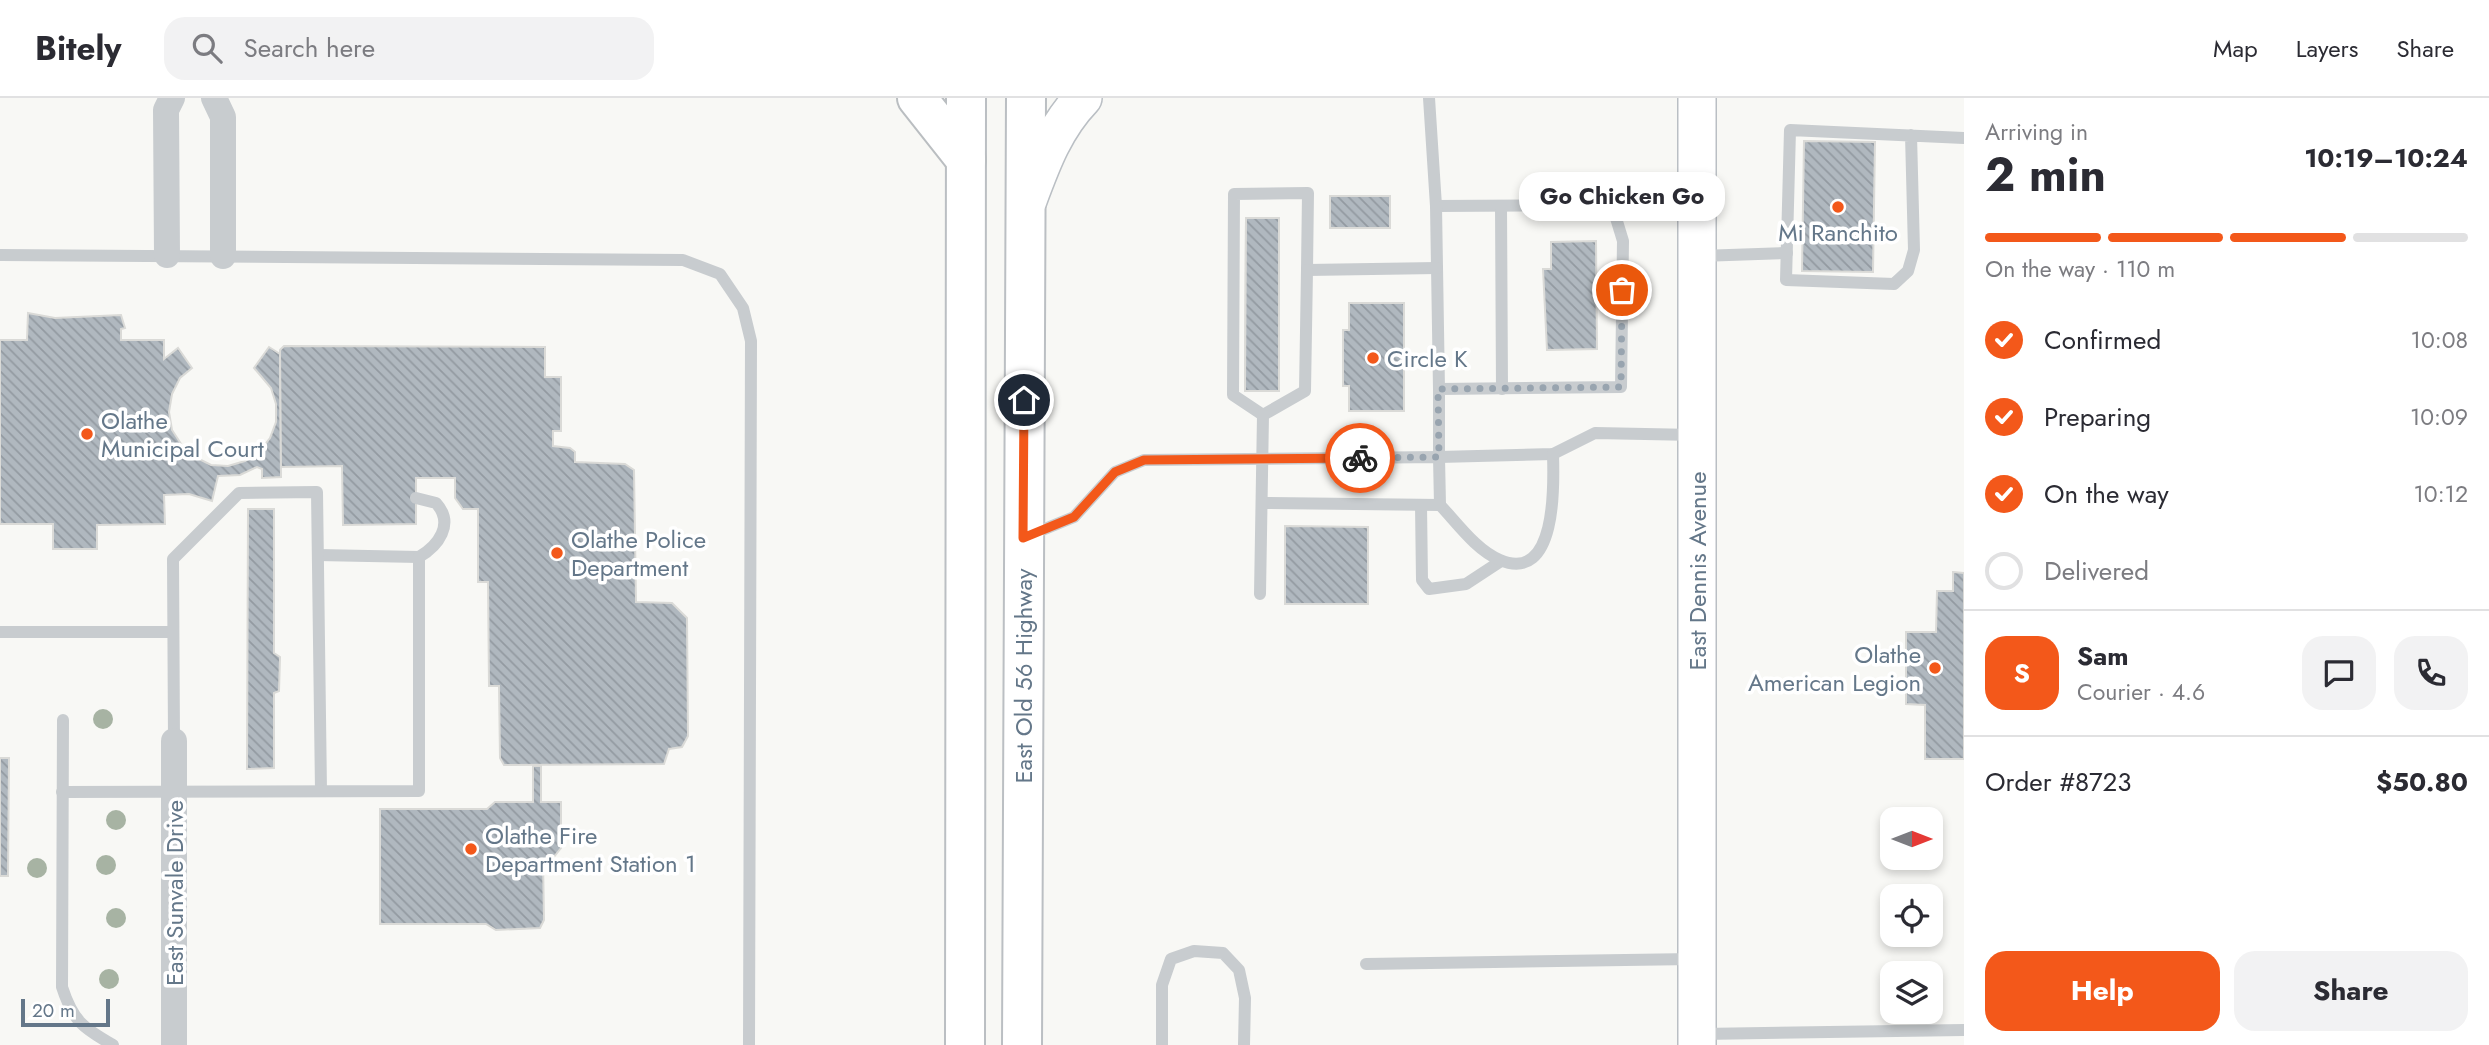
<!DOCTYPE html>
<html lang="en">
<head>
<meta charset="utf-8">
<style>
	body { margin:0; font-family:Jost,sans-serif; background:#f2f2f3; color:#2b2b33; height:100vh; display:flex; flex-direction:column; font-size:26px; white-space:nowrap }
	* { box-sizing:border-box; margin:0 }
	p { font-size:23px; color:#7c7c81 }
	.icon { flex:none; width:38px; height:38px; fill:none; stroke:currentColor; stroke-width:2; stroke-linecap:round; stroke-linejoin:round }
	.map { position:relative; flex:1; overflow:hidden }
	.side { display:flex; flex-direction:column; background:#fff; width:525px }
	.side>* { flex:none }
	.needle { width:46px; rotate:90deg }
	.controls { position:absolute; left:1880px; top:709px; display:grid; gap:14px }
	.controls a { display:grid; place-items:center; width:63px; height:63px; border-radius:14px; background:#fff; box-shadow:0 4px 10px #0003; font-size:35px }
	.scale { position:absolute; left:21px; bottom:18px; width:89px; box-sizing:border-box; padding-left:7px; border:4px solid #647789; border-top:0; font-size:19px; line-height:24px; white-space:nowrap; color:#647789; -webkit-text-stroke:5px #fff; paint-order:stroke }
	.pin { position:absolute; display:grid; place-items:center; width:60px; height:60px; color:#fff; margin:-30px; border:4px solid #fff; border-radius:50%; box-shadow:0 2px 7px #0007 }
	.courier { position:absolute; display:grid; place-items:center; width:70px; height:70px; margin:-35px; border:5px solid #f3581a; border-radius:50%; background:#fff; color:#222; box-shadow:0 2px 9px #0007 }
	.bubble { position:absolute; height:49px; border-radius:21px; background:#fff; box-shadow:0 4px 10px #0003; font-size:23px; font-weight:700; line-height:49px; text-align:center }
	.head em { font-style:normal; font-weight:700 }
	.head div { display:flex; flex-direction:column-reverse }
	.head { display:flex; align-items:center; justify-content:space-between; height:119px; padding:0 21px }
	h1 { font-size:46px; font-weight:700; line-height:52px }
	.bar { display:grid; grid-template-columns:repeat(4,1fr); gap:10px 7px; align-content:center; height:84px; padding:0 21px }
	.bar i { height:9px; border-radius:5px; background:#e1e1e2 }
	.bar .current { background:#f3581a }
	.bar p { grid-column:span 4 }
	.line { display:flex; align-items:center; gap:18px; padding:0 21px; border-top:2px solid #e1e1e2 }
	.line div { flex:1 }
	.round { display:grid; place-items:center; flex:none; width:74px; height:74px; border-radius:21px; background:#f2f2f3 }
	ol { padding:0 21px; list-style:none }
	li { display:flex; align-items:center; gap:21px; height:77px }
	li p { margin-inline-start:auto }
	li .icon { padding:7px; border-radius:50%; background:#f3581a; color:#fff; stroke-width:4 }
	li:last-child { color:#7c7c81 }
	li i { width:38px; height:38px; border:4px solid #e1e1e2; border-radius:50% }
	.primary-button { display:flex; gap:14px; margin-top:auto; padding:14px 21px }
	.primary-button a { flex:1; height:80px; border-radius:21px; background:#f3581a; color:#fff; font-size:28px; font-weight:700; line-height:80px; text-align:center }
	.primary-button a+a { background:#f2f2f3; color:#2b2b33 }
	header { display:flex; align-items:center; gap:42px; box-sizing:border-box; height:98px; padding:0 35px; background:#fff; border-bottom:2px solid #e1e1e2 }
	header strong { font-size:33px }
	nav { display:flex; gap:38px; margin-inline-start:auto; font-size:24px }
	.search { width:490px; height:63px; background:#f2f2f3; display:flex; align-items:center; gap:18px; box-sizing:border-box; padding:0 24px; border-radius:21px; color:#7c7c81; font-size:26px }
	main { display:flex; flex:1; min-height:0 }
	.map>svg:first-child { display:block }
	.building { fill:url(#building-back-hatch); stroke:#dadad7; stroke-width:2 }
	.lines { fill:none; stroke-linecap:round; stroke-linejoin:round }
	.secondary-casing { stroke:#babfc4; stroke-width:40 }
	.primary-casing { stroke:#bbbfc3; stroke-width:42 }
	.highway-casing { stroke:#babec1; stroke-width:42 }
	.lane { stroke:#c8cccf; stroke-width:12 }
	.street { stroke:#c8cccf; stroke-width:26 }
	.secondary { stroke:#fff; stroke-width:37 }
	.primary { stroke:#fff; stroke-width:38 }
	.highway { stroke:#fff; stroke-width:38 }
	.tree { fill:#a7b3a3 }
	.done { stroke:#98a4af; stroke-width:7; stroke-dasharray:0 12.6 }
	.route { stroke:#f3581a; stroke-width:9 }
	.poi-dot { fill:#f3581a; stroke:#fff; stroke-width:2.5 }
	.labels { text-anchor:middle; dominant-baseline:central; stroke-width:7; stroke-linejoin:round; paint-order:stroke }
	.poi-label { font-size:24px; fill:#647789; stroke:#fff; text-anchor:start }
	.street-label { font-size:24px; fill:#647789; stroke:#fff }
</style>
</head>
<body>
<header>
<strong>Bitely</strong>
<div class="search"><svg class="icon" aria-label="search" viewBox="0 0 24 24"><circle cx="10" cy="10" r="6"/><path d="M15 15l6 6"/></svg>Search here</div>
<nav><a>Map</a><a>Layers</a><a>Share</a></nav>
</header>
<main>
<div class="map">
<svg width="1964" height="947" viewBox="0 0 1964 947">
	<defs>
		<pattern id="building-back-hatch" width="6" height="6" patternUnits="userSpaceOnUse" patternTransform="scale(1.75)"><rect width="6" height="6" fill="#b0b8bf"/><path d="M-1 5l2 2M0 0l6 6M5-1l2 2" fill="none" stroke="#939aa1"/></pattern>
	</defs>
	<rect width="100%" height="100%" fill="#f8f8f5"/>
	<g class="building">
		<path d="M1804,43L1875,44L1873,174L1802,173Z"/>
		<rect x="1330" y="98" width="60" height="32"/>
		<rect x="1330" y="98" width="60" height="32"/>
		<path d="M1246,120H1279V293H1245Z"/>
		<path d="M1246,120H1279V293H1245Z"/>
		<path d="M1596,143L1597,251L1547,252L1543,171H1551V144Z"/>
		<path d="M1349,205H1404V313H1349V288H1343V232H1349Z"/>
		<path d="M1349,205H1404V313H1349V288H1343V232H1349Z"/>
		<path d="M28,215L55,220L121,217L125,230L121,231V242H164V261L178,250L192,270L180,280L172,296L169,314L172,332L187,355L211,367L228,368L245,363L259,354L270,340L276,324V306L271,290L254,270L269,249L280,256L281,379L262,380V371L257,369L240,377L218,378L212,403L189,396L164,397L165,426L97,427V451H53V426H0V242H27Z"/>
		<path d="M284,248L545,249V279H561V333H553V348L570,350L575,354V364L625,366L634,372L636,504L672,505L687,520L688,638L682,649L669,651L664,666L504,667L500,660L499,588H489L488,484H478V411H463L455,400V380H416V426L343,427L342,368L281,369L280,252Z"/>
		<path d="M248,411H274V555L280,559L279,593L274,595V670L247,671Z"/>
		<path d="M1285,428L1368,429V506H1285Z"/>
		<path d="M1953,474L1964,475V661H1925V607L1906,606V534H1936L1937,493H1953Z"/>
		<path d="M0,660H9L8,778H0Z"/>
		<path d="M533,668H541V704H561V750L553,760L543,762L544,822L540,830L496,832L486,826H380V711H487L495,704H533Z"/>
	</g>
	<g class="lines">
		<defs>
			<g id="secondary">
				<path d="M1028,102C1042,64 1055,29 1083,0"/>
				<path d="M1697,947V0"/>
			</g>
			<g id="primary">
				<path d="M965,947L966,0"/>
				<path d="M1022,947L1026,0"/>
			</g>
			<path id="highway" d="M917,0L966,62"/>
		</defs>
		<use href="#secondary" class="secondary-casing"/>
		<use href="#primary" class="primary-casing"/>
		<use href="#highway" class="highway-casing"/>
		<g class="lane">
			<path d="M1429,0L1436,108L1612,107L1623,143L1621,289L1439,291V359L1553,356L1595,335L1695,337"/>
			<path d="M1911,37L1914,152L1908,173L1894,186L1786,182L1790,32L1964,40"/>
			<path d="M1436,108L1439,291"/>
			<path d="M1501,108L1502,291"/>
			<path d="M0,157L683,162L720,176L743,210L751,243L749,947"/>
			<path d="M1700,158L1787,155"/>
			<path d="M1263,317L1233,297L1234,96L1308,95L1307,172L1437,170"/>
			<path d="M1263,317L1305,293L1307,172"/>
			<path d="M1421,407L1422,482L1429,491L1466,486L1501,463"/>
			<path d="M1440,407C1457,425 1477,453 1500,462C1557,486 1554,387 1553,356"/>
			<path d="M1030,437L1074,419L1115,374L1144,362L1439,359L1440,407L1262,405"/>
			<path d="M318,457L419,459"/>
			<path d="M1260,496L1263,317"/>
			<path d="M0,534H172"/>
			<path d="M63,622L62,889C73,923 83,930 113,947"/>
			<path d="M174,643L173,461L239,395L317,394L321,693"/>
			<path d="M62,694L419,693V459C438,448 455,426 436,405L416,400"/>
			<path d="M1366,866L1693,861"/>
			<path d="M1701,936L1964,932"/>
			<path d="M1162,947V887L1171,861L1194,853L1223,855L1239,872L1245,900L1244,947"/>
		</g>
		<g class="street">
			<path d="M214,0L223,19V158"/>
			<path d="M167,157L166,12L172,0"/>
			<path d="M174,947V643"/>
		</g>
		<use href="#secondary" class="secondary"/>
		<use href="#primary" class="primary"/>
		<use href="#highway" class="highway"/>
	</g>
	<g class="tree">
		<circle cx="103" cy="621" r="10"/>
		<circle cx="116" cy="722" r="10"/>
		<circle cx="106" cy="767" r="10"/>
		<circle cx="37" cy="770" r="10"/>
		<circle cx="116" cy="820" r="10"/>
		<circle cx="109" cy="881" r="10"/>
	</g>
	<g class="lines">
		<path class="done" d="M1360,360L1439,359L1438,291L1621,289L1622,192"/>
		<path class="route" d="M1024,302L1023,440L1074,419L1115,374L1144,362L1360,360"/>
	</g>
	<g class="poi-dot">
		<circle cx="1838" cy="109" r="7"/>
		<circle cx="1373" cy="260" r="7"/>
		<circle cx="87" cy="336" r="7"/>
		<circle cx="557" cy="455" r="7"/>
		<circle cx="1935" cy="570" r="7"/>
		<circle cx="471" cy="751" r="7"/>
	</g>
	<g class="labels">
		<g class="poi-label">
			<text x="1838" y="134" text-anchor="middle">Mi Ranchito</text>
			<text x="1387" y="260">Circle K</text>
			<text x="101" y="322">Olathe<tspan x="101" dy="28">Municipal Court</tspan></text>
			<text x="571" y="441">Olathe Police<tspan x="571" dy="28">Department</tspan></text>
			<text x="1921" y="556" text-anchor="end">Olathe<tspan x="1921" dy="28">American Legion</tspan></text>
			<text x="485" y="737">Olathe Fire<tspan x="485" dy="28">Department Station 1</tspan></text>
		</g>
		<g class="street-label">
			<text transform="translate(1697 473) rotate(-90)">East Dennis Avenue</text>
			<text transform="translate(1023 578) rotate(-90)">East Old 56 Highway</text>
			<text transform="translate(174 795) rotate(-90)">East Sunvale Drive</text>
		</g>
	</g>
</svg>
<div class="controls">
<a><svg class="needle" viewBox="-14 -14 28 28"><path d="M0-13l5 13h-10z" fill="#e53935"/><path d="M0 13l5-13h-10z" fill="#7c7c81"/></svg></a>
<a><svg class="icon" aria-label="locate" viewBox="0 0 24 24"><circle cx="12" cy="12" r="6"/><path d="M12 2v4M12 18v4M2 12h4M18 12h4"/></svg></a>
<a><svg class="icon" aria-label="layers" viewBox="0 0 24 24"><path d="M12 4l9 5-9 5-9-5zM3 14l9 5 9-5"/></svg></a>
</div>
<div class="scale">20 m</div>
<div class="pin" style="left:1622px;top:192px;background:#ea580c"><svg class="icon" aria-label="bag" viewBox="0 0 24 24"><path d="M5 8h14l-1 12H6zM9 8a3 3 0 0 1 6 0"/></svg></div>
<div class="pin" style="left:1024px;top:302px;background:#1f2937"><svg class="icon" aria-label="home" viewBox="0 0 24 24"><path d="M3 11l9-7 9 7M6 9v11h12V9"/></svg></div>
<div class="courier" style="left:1360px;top:360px"><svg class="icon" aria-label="bike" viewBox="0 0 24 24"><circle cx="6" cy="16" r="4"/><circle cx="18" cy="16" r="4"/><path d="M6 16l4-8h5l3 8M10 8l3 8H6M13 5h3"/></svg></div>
<div class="bubble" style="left:1519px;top:74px;width:206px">Go Chicken Go</div>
</div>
<section class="side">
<div class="head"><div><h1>2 min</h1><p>Arriving in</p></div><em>10:19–10:24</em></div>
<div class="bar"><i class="current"></i><i class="current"></i><i class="current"></i><i></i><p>On the way · 110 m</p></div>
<ol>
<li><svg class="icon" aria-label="check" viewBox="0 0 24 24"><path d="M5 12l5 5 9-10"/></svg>Confirmed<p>10:08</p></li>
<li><svg class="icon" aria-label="check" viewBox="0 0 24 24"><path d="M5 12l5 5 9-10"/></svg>Preparing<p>10:09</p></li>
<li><svg class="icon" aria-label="check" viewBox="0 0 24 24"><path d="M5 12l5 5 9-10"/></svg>On the way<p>10:12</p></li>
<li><i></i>Delivered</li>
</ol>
<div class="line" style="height:126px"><b class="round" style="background:#f3581a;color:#fff">S</b><div><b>Sam</b><p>Courier · 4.6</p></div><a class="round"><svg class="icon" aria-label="chat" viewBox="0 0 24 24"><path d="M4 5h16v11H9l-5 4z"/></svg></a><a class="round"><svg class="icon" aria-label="phone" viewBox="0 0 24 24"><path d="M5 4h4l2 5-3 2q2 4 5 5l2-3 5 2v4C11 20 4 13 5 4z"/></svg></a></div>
<div class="line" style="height:91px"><div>Order #8723</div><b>$50.80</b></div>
<div class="primary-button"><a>Help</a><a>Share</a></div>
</section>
</main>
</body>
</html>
